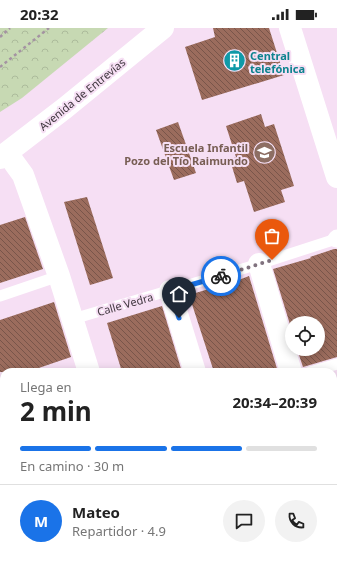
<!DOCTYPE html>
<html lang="es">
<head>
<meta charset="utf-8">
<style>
	body { margin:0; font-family:"Noto Sans",sans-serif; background:#f2f2f2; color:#222; height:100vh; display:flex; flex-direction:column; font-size:15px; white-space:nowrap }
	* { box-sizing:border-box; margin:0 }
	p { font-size:13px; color:#767676 }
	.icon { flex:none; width:22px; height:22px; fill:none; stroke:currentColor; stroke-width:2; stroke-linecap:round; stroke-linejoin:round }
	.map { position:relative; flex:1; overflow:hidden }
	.details { position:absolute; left:0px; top:340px; width:337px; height:196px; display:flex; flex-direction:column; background:#fff; border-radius:12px 12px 0 0; box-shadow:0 2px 10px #0003 }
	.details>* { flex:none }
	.buttons { position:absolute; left:285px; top:288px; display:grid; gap:8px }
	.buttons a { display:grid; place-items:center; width:40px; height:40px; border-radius:50%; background:#fff; box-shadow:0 2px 10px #0003; font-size:20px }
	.pin { position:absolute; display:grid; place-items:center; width:34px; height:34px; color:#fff; margin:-41px -17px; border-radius:50% 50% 50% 0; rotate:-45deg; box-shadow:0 0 4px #0007 }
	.pin .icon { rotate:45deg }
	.courier { position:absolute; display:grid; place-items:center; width:40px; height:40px; margin:-20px; border:3px solid #1a73e8; border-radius:50%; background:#fff; color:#222; box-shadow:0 1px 5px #0007 }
	.head em { font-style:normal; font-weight:700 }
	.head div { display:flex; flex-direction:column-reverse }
	.head { display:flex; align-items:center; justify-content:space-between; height:68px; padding:0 20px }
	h1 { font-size:26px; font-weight:700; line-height:30px }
	.bar { display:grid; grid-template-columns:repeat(4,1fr); gap:6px 4px; align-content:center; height:48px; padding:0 20px }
	.bar i { height:5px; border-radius:3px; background:#e0e0e0 }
	.bar .current { background:#1a73e8 }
	.bar p { grid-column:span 4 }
	.line { display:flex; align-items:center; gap:10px; padding:0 20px; border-top:1px solid #e0e0e0 }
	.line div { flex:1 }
	.round { display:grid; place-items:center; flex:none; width:42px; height:42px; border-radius:21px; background:#f2f2f2 }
	.status { display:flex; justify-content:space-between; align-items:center; height:28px; padding:0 20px; background:#fff; direction:ltr }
	.status svg { height:11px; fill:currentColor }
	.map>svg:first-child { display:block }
	.forest { fill:url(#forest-crowns) }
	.building { fill:url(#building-back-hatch) }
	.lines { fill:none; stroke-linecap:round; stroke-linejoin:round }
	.minor-tunnel { stroke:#d2bdd0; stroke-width:22; stroke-dasharray:22 11; stroke-linecap:butt }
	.path { stroke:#a493a2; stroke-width:2.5; stroke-dasharray:3 3; stroke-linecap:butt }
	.service { stroke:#fff; stroke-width:11 }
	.pedestrian { stroke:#fff; stroke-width:17 }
	.minor { stroke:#fff; stroke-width:22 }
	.primary { stroke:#fff; stroke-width:22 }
	.done { stroke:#80727e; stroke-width:4; stroke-dasharray:0 7.2 }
	.route { stroke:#1a73e8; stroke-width:5 }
	.labels { text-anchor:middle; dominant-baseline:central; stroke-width:4; stroke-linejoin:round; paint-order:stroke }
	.culture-label { font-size:11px; font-weight:bold; fill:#0d838f; stroke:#f6dff4; text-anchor:start }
	.street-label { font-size:11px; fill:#40373f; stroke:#f6dff4 }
	.education-label { font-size:11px; font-weight:bold; fill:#785e54; stroke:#f6dff4; text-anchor:end }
</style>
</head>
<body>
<div class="status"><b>20:32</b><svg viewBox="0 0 49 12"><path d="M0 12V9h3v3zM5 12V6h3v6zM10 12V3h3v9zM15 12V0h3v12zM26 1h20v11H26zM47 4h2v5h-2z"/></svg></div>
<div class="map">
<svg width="337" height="536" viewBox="0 0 337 536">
	<defs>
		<pattern id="forest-crowns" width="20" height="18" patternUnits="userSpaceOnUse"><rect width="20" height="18" fill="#c7d9b3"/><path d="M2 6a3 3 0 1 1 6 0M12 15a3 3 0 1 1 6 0" fill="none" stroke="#acbb9b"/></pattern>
		<pattern id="building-back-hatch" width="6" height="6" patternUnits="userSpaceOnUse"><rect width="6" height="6" fill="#9b6c5d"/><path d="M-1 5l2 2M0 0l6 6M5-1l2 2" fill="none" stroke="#79554a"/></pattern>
	</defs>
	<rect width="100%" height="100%" fill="#f6dff4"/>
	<path class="forest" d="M0,0H108L22,70L0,84Z"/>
	<g class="building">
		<path d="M213,0H269L284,47L202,72L185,19L215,9Z"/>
		<path d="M261,86L265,99L274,96L294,158L281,162L285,174L254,184L244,153L237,155L230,132L236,129L226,98Z"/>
		<path d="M178,94L196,145L174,152L156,102Z"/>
		<path d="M87,169L113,250L90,257L64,174Z"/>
		<path d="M25,189L43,241L0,255V197Z"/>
		<path d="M334,221H337V329L303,339L297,321H318V295H292V303L273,241L311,230L310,229Z"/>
		<path d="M249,248L278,344H214L189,267L212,260L213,262Z"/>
		<path d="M54,274L71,329L27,344H0V292Z"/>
		<path d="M162,278L182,344H122L107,295Z"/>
	</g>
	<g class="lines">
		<path class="minor-tunnel" d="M258,532L259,536"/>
		<g class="path">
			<path d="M0,9L10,0"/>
			<path d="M0,39L49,0"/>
		</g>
		<g class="service">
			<path d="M0,268L59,248"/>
			<path d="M73,291L259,236L336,211"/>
			<path d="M310,344L337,336"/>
		</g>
		<path class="pedestrian" d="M336,211L337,210"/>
		<g class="minor">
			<path d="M290,0L337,149"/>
			<path d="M7,125L23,147L59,248L89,344"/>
			<path d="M259,236L291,344"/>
			<path d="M170,263L195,344"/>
			<path d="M0,373L4,372"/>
			<path d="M333,472L337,484"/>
			<path d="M0,482L4,481"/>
			<path d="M0,517L4,529"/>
			<path d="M149,532L150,536"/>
			<path d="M183,536L195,532"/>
		</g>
		<path class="primary" d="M0,130L65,80L163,0"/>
	</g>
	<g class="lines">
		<path class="done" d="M221,248L272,232"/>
		<path class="route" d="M179,290L170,263L221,248"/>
	</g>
	<defs>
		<symbol id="building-disc" viewBox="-11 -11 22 22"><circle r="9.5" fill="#0f9aa8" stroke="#f6dff4"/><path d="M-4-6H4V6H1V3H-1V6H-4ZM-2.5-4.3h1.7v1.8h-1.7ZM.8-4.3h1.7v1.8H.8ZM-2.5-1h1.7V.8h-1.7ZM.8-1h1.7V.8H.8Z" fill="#fff"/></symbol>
		<symbol id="school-disc" viewBox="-11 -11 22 22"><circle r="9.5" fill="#8d6e63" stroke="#f6dff4"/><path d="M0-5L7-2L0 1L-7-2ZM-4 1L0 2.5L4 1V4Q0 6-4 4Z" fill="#fff"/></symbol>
	</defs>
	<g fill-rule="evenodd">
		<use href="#building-disc" x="222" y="20" width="25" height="25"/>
		<use href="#school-disc" x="252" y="112" width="25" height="25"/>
	</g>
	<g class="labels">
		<g class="culture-label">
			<text x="250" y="27">Central<tspan x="250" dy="13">telefónica</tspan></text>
		</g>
		<g class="street-label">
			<text transform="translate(82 66) rotate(-39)">Avenida de Entrevías</text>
			<text transform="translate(125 276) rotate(-16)">Calle Vedra</text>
		</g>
		<g class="education-label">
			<text x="248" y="119">Escuela Infantil<tspan x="248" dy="13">Pozo del Tío Raimundo</tspan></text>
		</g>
	</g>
</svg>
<div class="buttons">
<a><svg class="icon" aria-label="locate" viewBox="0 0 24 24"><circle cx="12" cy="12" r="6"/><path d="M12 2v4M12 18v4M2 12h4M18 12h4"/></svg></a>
</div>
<div class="pin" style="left:272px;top:232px;background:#ea580c"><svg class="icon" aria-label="bag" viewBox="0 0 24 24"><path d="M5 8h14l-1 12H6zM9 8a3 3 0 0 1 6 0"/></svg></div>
<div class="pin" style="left:179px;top:290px;background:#1f2937"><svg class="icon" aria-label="home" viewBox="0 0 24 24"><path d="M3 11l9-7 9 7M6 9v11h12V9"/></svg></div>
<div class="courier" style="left:221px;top:248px"><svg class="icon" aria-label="bike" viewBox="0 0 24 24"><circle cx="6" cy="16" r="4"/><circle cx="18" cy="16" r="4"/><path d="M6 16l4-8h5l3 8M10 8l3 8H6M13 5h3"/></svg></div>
<section class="details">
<div class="head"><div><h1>2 min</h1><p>Llega en</p></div><em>20:34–20:39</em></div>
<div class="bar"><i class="current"></i><i class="current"></i><i class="current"></i><i></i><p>En camino · 30 m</p></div>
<div class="line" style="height:72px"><b class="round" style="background:#1a73e8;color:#fff">M</b><div><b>Mateo</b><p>Repartidor · 4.9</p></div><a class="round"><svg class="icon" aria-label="chat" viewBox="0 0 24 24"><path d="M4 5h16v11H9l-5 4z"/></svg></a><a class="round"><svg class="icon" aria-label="phone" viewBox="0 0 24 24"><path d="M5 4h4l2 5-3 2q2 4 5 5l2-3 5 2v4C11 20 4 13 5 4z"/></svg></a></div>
</section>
</div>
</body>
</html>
